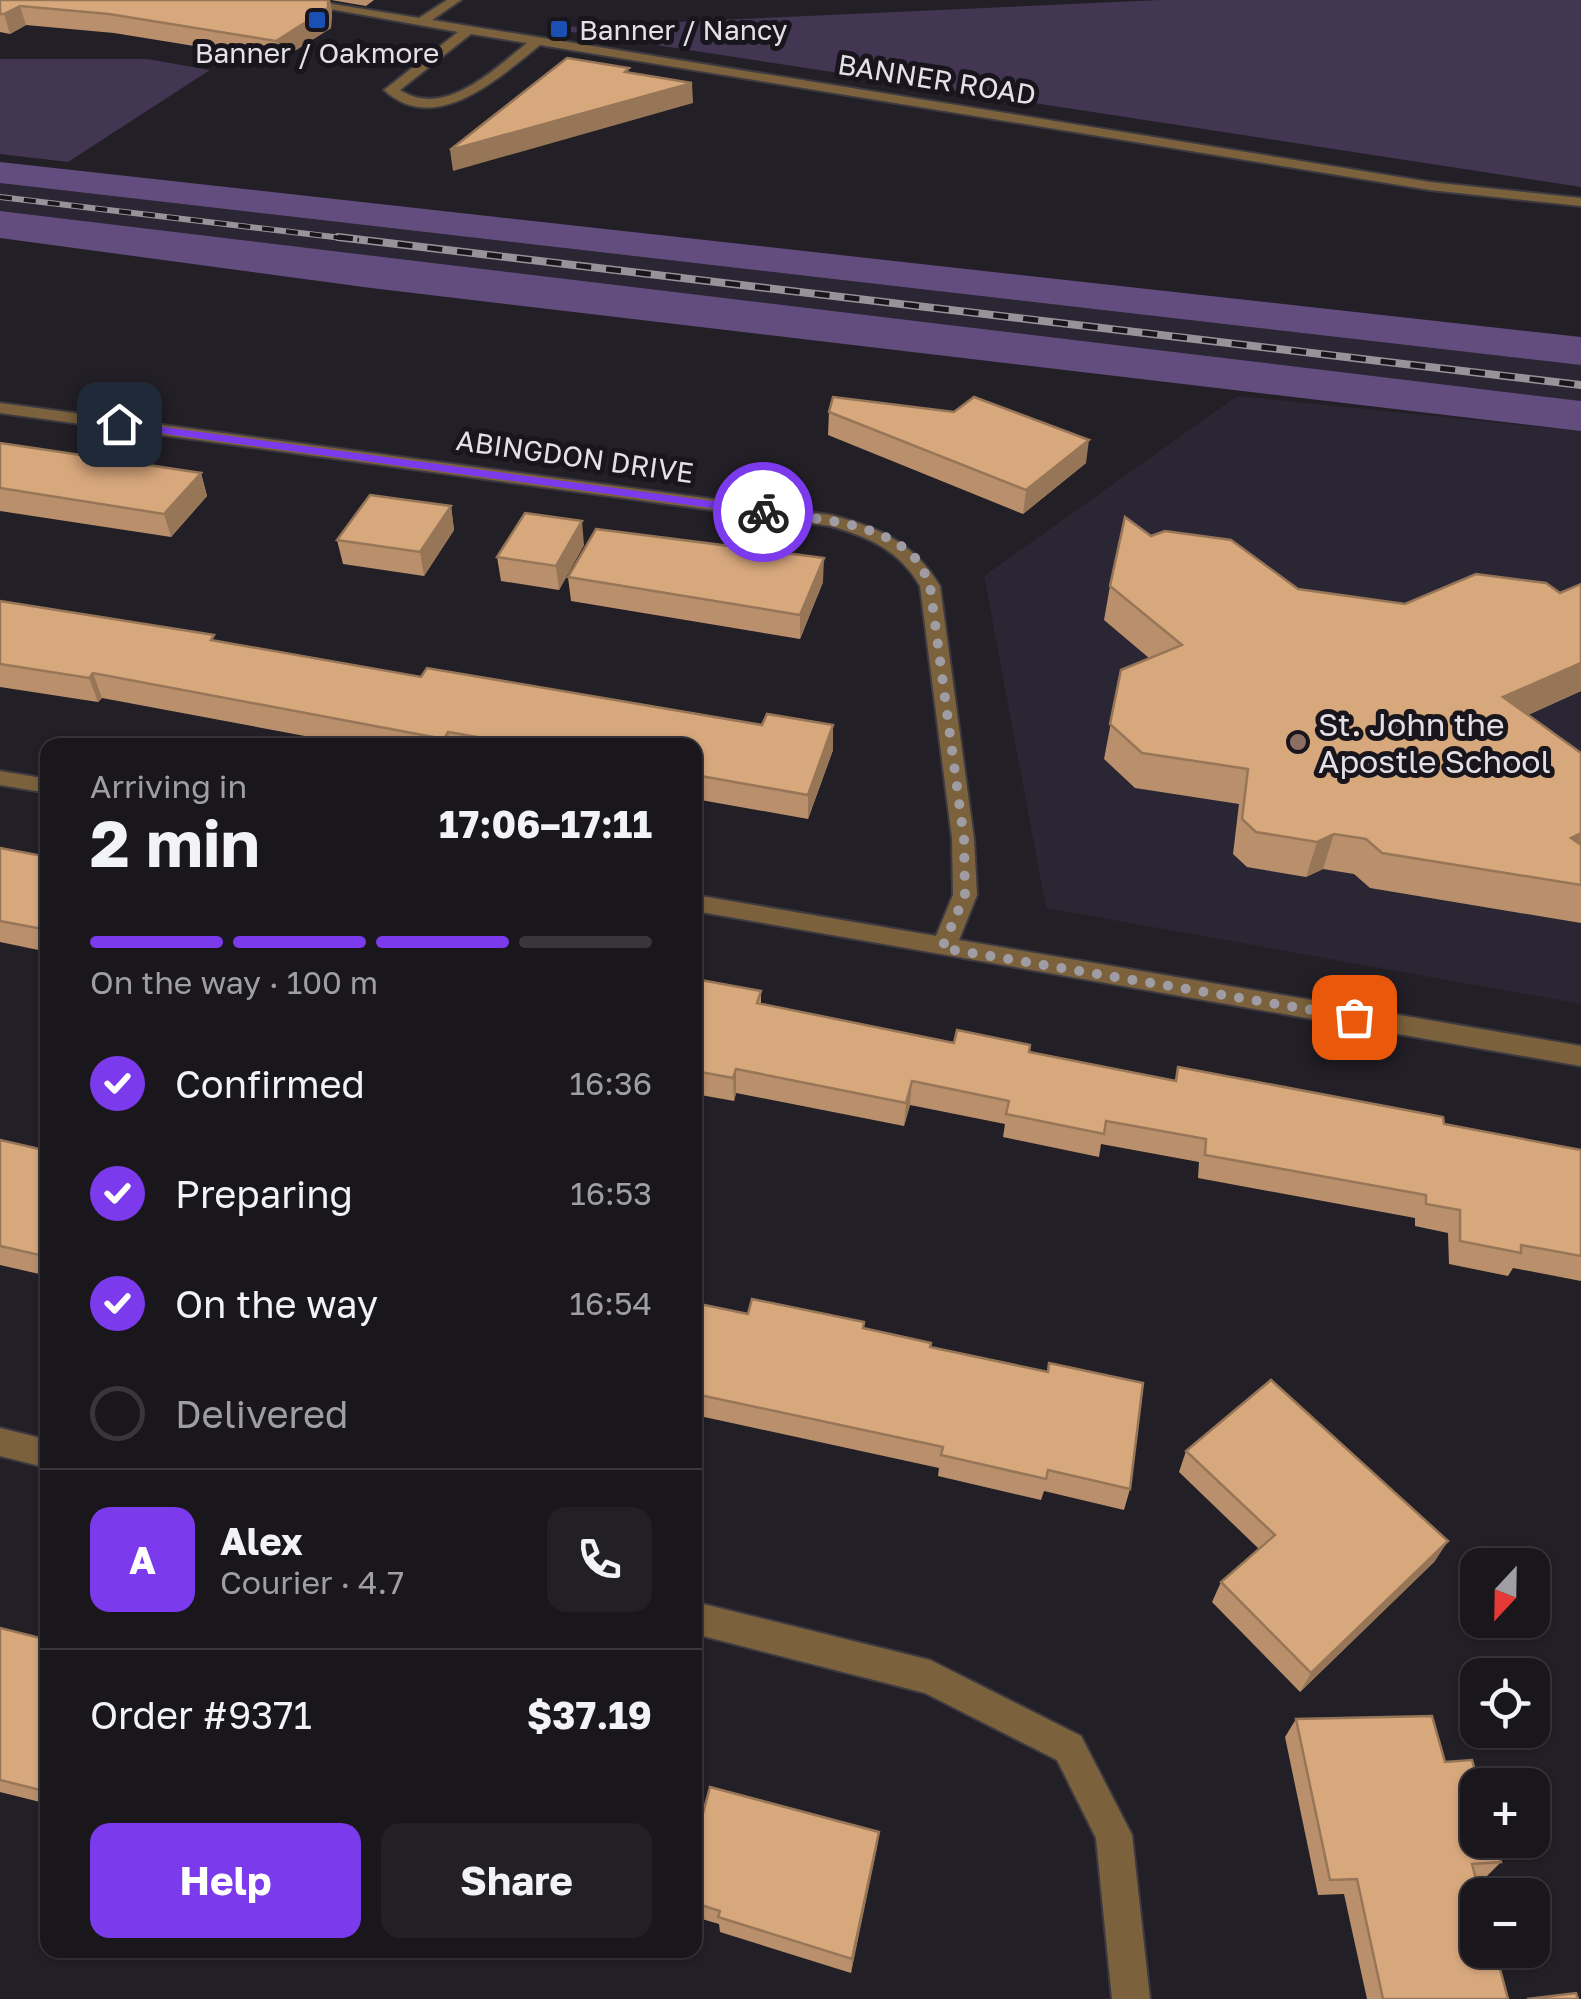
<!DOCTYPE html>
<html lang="en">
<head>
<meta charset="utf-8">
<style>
	body { margin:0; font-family:"Golos Text",sans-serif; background:#232025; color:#f1f3f6; height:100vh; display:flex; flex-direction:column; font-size:38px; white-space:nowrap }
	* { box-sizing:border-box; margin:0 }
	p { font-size:32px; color:#9f9fa3 }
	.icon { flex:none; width:55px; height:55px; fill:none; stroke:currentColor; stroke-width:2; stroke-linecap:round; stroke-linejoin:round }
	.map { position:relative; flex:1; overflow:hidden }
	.panel { position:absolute; left:40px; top:738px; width:662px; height:1220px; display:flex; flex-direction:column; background:#1a171c; border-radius:20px; box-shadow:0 2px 8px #0004,0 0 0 2px #38363b }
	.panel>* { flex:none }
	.needle { width:65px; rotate:202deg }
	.fabs { position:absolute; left:1460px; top:1548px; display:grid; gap:20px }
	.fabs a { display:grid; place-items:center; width:90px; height:90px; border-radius:20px; background:#1a171c; box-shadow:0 2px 8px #0004,0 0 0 2px #38363b; font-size:50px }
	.pin { position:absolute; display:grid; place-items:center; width:85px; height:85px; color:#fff; margin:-42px; border-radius:20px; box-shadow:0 5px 15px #0006 }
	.courier { position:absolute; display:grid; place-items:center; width:100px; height:100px; margin:-50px; border:8px solid #7c3aed; border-radius:50%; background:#fff; color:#222; box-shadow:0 2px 12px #0007 }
	.summary em { font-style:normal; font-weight:700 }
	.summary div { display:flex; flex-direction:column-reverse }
	.summary { display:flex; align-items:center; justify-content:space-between; height:170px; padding:0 50px }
	h1 { font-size:65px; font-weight:700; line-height:75px }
	.bar { display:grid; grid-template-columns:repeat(4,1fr); gap:15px 10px; align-content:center; height:120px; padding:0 50px }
	.bar i { height:12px; border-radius:8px; background:#38363b }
	.bar .current { background:#7c3aed }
	.bar p { grid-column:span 4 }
	.line { display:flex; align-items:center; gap:25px; padding:0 50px; border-top:2px solid #38363b }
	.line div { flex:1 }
	.round { display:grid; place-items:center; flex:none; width:105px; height:105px; border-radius:20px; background:#232025 }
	ol { padding:0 50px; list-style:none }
	li { display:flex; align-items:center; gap:30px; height:110px }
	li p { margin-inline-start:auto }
	li .icon { padding:10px; border-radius:50%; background:#7c3aed; color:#fff; stroke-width:4 }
	li:last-child { color:#9f9fa3 }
	li i { width:55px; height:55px; border:5px solid #38363b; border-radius:50% }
	.primary-button { display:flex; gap:20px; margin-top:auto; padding:20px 50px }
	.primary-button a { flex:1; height:115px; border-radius:20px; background:#7c3aed; color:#fff; font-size:40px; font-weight:700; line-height:115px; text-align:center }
	.primary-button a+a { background:#232025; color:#f1f3f6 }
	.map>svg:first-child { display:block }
	.built { fill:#2b2633 }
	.green { fill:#423653 }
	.forest { fill:#624d7e }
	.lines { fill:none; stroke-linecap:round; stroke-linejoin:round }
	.minor-casing { stroke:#3d3a41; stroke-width:4 }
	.minor { fill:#7b623c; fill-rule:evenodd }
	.rail-far1-casing { stroke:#96949a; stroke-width:6 }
	.rail-casing { stroke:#96949a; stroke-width:8 }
	.rail-far1 { stroke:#18151d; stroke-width:4; stroke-dasharray:12; stroke-linecap:butt }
	.rail { stroke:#18151d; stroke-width:5; stroke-dasharray:15; stroke-linecap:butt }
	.wall { fill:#ba906c }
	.shaded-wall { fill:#977658 }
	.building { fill:#d8a87d; stroke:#977658; stroke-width:2.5 }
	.route { fill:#7c3aed }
	.done { stroke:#9f9da3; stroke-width:10; stroke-dasharray:0 18 }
	.transit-dot { fill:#1a4fb4; stroke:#18151d; stroke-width:4 }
	.education-dot { fill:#8d6e63; stroke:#18151d; stroke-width:4 }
	.labels { text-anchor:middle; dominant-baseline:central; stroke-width:10; stroke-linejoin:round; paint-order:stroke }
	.far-poi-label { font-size:28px; fill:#e3e1e7; stroke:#18151d; text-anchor:start }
	.far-street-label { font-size:28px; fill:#e3e1e7; stroke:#18151d }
	.poi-label { font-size:32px; fill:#e3e1e7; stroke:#18151d; text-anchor:start }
</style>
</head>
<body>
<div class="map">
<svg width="1581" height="1999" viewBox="0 0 1581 1999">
	<rect width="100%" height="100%" fill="#221f26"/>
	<g class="built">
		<path d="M0,183L1581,365V401L0,211Z"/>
		<path d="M1237,396L1581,431V1004L1046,908L984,576Z"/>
	</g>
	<g class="green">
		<path d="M1160,0H1581V187L545,28Z"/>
		<path d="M0,59H147L210,70L68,162L0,154Z"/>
	</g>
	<g class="forest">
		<path d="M0,162L1581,337V365L0,183Z"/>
		<path d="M0,211L1581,401V431L371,288L0,238Z"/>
	</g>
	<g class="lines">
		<defs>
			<g id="minor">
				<path d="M280,0H308L419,18L447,0H461L432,20L1430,182L1581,198V206L1430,190L540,45C499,78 435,137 384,90L458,32ZM471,34L527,43C493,70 444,119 400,90Z"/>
				<path d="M0,403L831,515C880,528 913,542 940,586L974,839L977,895L959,940L1581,1046V1066L695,911V895L936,936L953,895L952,839L920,586C899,550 869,537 830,526L0,413Z"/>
				<path d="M0,771L48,779V793L0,785Z"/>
				<path d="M0,1428L48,1440V1468L0,1456Z"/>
				<path d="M695,1602L930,1660L1081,1736L1132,1835L1150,1999H1112L1096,1838L1057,1760L925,1693L695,1634Z"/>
			</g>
		</defs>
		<use href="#minor" class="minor-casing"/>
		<use href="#minor" class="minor"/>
		<defs>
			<path id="rail-far1" d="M0,197L359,240"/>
			<path id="rail" d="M338,237L1581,385"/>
		</defs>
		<use href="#rail-far1" class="rail-far1-casing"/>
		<use href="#rail" class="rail-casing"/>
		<use href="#rail-far1" class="rail-far1"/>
		<use href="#rail" class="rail"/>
	</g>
	<g class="wall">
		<path d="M0,0H330L332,13L331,28L280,60L114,33L26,25L10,34L0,32Z"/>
		<path d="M331,0H374L366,6Z"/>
		<path d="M829,412L1086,463L1023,514L828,435Z"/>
		<path d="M0,443L201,473L207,496L171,537L0,511Z"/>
		<path d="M451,506L454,530L424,576L343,564L337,540Z"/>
		<path d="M1151,536L1581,691L1528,715L1581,753V923L1370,888L1354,874L1323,869L1306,877L1247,867L1233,854L1239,804L1135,788L1104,759L1121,670L1149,658L1104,620L1110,586Z"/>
		<path d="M584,545L559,590L501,581L497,557Z"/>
		<path d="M568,577L823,582L800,639L571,601Z"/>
		<path d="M0,601L216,641L833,750L808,819L695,799V745H353L102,698L98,702L0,687Z"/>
		<path d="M0,848L48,857V952L0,942Z"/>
		<path d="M695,979L761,991V1004L954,1043L1029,1052L1175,1081L1178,1067L1444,1124L1581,1150V1281L1513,1268L1508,1276L1449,1264L1448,1233L1415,1226V1218L1198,1178L1199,1162L1101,1144L1099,1157L1003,1137L1005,1124L910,1105L904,1126L736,1093L734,1101L695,1094Z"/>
		<path d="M0,1140L48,1151V1276L0,1265Z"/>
		<path d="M695,1303L748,1314L863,1328L930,1347L1130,1489L1124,1510L1044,1491L1041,1500L938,1476L939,1468L695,1415Z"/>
		<path d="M1186,1451L1435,1561L1300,1692L1212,1602L1221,1582L1259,1549L1179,1472Z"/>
		<path d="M0,1628L48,1640V1804L0,1792Z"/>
		<path d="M1296,1719L1445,1762L1501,1862L1485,1878H1476L1508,1999H1367L1344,1894L1318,1895L1285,1737Z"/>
		<path d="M879,1832L851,1973L720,1932L719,1924L695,1917V1843Z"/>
	</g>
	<g class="shaded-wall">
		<path d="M328,0H330L332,13L331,28L280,60L276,41Z"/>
		<path d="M20,6L26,25L10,34L4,14Z"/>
		<path d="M692,83L693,103L453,171L450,150Z"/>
		<path d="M1089,440L1086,463L1023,514L1026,490Z"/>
		<path d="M201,473L207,496L171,537L164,514Z"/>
		<path d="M451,506L454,530L424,576L420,552Z"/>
		<path d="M582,521L584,545L559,590L556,566Z"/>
		<path d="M824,558L823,582L800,639V615Z"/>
		<path d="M1581,663V691L1489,732L1503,697Z"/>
		<path d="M93,673L102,698L98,702L89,678Z"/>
		<path d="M833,725V750L808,819V795Z"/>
		<path d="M448,732L451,745H445L444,739Z"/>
		<path d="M1581,833V860L1571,838Z"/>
		<path d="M1334,834L1323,869L1306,877L1317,842Z"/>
		<path d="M736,1069V1093L734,1101L733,1078Z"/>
		<path d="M912,1081L910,1105L904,1126L906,1103Z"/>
		<path d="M1448,1541L1435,1561L1300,1692L1311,1673Z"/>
		<path d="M879,1832L877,1848L851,1973L852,1959Z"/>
	</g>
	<g class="building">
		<path d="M0,0H328V8L276,41L109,14L20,6L4,14H0Z"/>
		<path d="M567,58L629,68L625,72L692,83L450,150Z"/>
		<path d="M833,397L954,412L974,397L1089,440L1026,490L829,412Z"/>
		<path d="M0,443L201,473L164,514L0,488Z"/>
		<path d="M370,495L451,506L420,552L337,540Z"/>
		<path d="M525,513L582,521L556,566L497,557Z"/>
		<path d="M1125,517L1151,536L1165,531L1231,540L1298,589L1405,604L1476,574L1546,583L1560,593L1581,584V663L1503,697L1581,753V833L1571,838L1581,845V885L1382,853L1366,839L1334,834L1317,842L1256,832L1242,819L1248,769L1142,753L1110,724L1121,670L1182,645L1110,586Z"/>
		<path d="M596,529L824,558L800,615L568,577Z"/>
		<path d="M0,601L214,635L211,640L421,677L427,668L762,725L767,714L833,725L808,795L695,775V745H522L448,732L444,739L93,673L89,678L0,664Z"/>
		<path d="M0,848L48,857V930L0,921Z"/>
		<path d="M695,979L761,991L757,1003L954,1043L957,1030L1030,1045L1029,1052L1176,1081L1178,1067L1443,1117L1444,1124L1581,1150V1256L1521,1245V1253L1460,1241V1210L1426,1204V1195L1205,1155L1206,1139L1106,1121L1104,1134L1006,1114L1009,1101L912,1081L906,1103L736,1069L733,1078L695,1071Z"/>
		<path d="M0,1140L48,1151V1257L0,1246Z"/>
		<path d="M752,1299L864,1322L863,1328L931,1343L930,1347L1048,1372L1049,1363L1143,1383L1130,1489L1048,1470L1046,1479L941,1455L943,1447L695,1394V1303L748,1314Z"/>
		<path d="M1271,1380L1448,1541L1311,1673L1221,1582L1275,1535L1186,1451Z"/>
		<path d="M0,1628L48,1640V1792L0,1780Z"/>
		<path d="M1432,1716L1445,1762L1472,1760L1479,1785H1478V1840H1494L1501,1862L1472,1864L1480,1895H1478V1950H1495L1508,1999H1383L1357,1879L1330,1880L1296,1719Z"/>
		<path d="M710,1787L879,1832L852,1959L718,1917L720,1911L695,1903V1843Z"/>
		<path d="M1576,1993L1578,1999H1527Z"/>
	</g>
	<path class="route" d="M119,421L763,508L769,512L763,515L115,427Z"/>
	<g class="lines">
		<path class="done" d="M763,512C811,519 879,520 915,558C922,565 926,577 930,586L964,839L965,895L942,948L1354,1017"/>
	</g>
	<g class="transit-dot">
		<rect x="307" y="10" width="20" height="20" rx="5"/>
		<rect x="549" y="19" width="20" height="20" rx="5"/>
	</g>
	<circle class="education-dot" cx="1298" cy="742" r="10"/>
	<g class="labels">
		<g class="far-poi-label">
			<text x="579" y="29">Banner / Nancy</text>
			<text x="317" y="52" text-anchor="middle">Banner / Oakmore</text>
		</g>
		<g class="far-street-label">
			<text transform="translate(937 79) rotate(9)">BANNER ROAD</text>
			<text transform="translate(575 456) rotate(8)">ABINGDON DRIVE</text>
		</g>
		<g class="poi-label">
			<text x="1318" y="724">St. John the<tspan x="1318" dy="37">Apostle School</tspan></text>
		</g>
	</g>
</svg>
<div class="fabs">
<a><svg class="needle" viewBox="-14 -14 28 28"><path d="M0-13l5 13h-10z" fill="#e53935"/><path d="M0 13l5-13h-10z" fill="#9f9fa3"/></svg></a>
<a><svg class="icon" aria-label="locate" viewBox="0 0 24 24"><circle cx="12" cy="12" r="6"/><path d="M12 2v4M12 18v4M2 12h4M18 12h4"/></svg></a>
<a>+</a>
<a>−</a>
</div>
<div class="pin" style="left:1354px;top:1017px;background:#ea580c"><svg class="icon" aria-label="bag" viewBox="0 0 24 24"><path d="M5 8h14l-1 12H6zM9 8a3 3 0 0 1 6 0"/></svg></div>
<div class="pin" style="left:119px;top:424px;background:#1f2937"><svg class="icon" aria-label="home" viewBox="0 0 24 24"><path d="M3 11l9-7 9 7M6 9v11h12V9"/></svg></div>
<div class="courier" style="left:763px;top:512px"><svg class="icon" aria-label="bike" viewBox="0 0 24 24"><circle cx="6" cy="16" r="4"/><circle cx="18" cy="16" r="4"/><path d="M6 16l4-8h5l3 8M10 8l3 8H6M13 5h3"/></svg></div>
<section class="panel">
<div class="summary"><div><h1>2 min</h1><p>Arriving in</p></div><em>17:06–17:11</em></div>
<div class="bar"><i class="current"></i><i class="current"></i><i class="current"></i><i></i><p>On the way · 100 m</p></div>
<ol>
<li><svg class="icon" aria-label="check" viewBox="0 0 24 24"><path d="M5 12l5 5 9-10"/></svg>Confirmed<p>16:36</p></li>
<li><svg class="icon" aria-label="check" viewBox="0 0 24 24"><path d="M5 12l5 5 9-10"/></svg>Preparing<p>16:53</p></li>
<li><svg class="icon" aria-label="check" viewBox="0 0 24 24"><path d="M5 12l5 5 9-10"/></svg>On the way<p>16:54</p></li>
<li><i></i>Delivered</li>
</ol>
<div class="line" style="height:180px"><b class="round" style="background:#7c3aed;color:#fff">A</b><div><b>Alex</b><p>Courier · 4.7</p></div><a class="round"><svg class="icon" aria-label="phone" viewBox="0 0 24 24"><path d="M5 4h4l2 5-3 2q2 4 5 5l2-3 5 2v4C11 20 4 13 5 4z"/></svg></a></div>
<div class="line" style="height:130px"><div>Order #9371</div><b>$37.19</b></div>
<div class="primary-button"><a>Help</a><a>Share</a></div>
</section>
</div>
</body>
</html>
